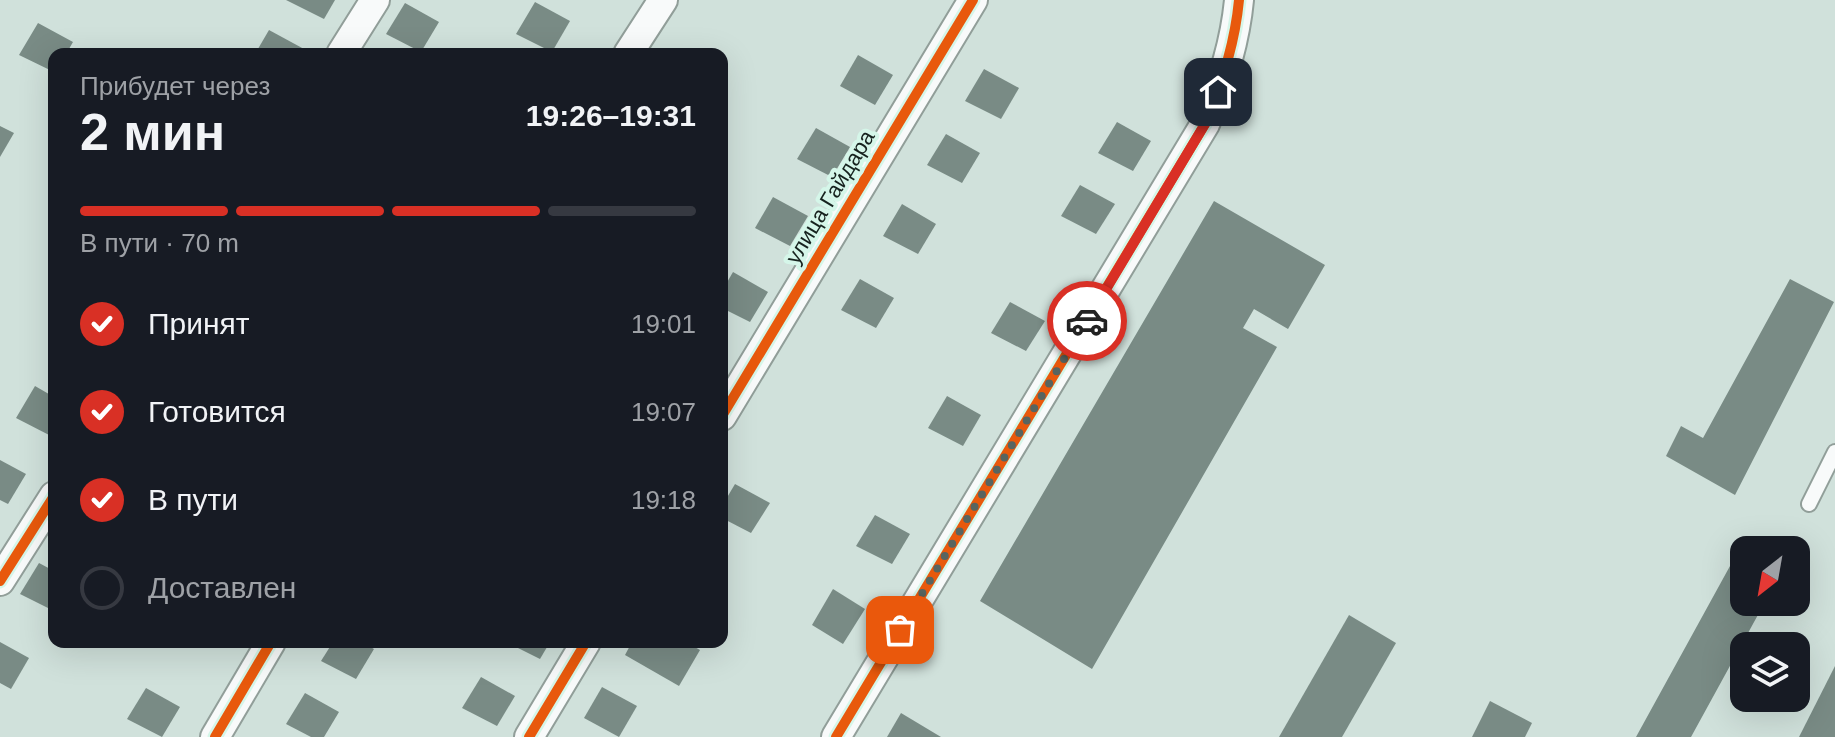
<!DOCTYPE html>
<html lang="ru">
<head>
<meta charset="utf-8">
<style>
	body { margin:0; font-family:Arial,sans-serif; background:#20242c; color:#f1f3f6; height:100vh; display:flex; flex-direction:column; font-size:30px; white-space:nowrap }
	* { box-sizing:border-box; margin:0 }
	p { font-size:26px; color:#9ea1a6 }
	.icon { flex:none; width:44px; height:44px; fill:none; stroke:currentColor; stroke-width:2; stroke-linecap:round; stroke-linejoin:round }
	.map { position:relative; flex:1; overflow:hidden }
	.sheet { position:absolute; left:48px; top:48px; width:680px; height:600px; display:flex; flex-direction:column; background:#171b24; border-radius:16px; box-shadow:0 8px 32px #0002 }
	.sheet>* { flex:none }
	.needle { width:52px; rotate:211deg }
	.tools { position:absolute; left:1730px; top:536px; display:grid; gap:16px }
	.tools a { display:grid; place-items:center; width:80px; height:80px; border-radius:16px; background:#171b24; box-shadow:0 8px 32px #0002; font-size:40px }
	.pin { position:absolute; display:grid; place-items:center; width:68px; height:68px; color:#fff; margin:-34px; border-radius:16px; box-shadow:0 4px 12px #0006 }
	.courier { position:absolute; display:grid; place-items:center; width:80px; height:80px; margin:-40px; border:6px solid #d93025; border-radius:50%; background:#fff; color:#222; box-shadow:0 2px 10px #0007 }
	.headline em { font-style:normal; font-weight:700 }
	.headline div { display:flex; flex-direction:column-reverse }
	.headline { display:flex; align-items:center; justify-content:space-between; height:136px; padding:0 32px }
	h1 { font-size:52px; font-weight:700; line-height:60px }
	.bar { display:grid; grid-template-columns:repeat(4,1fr); gap:12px 8px; align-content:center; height:96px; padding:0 32px }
	.bar i { height:10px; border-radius:6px; background:#363941 }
	.bar .active { background:#d93025 }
	.bar p { grid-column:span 4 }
	ol { padding:0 32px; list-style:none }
	li { display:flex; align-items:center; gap:24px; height:88px }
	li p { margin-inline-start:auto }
	li .icon { padding:8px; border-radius:50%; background:#d93025; color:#fff; stroke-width:4 }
	li:last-child { color:#9ea1a6 }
	li i { width:44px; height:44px; border:4px solid #363941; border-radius:50% }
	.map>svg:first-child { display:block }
	.building { fill:#798b85 }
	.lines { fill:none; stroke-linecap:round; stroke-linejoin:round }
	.lane-casing { stroke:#919e99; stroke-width:18 }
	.street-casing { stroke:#919e99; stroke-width:32 }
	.lane { stroke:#f8fafa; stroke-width:14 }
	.street { stroke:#f8fafa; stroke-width:28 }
	.cycleway-casing { stroke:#d5f6e9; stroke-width:15 }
	.cycleway { stroke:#e8590c; stroke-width:10 }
	.done { stroke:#576560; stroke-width:8; stroke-dasharray:0 14.4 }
	.route { stroke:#d93025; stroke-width:10 }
	.labels { text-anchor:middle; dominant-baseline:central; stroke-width:8; stroke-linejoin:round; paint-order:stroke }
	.street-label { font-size:22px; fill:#16221e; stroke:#d5f6e9 }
</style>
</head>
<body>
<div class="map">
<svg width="1835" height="737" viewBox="0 0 1835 737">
	<rect width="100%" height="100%" fill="#d0e1db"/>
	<g class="building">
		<path d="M286,0H335L324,19Z"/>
		<path d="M535,2L570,21L552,52L516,34Z"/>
		<path d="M405,3L439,22L421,52L386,34Z"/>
		<path d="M38,23L73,42L66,54H54V72L19,55Z"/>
		<path d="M269,30L304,49L301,54H255Z"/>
		<path d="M858,55L893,75L875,105L840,86Z"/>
		<path d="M984,69L1019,88L1001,119L965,101Z"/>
		<path d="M1117,122L1151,141L1133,171L1098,153Z"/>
		<path d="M0,126L14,133L0,157Z"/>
		<path d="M816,128L850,147L832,177L797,159Z"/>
		<path d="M946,134L980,153L962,183L927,165Z"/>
		<path d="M1080,185L1115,204L1096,234L1061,216Z"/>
		<path d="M773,197L808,216L790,246L755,228Z"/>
		<path d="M1214,201L1325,265L1288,329L1254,309L1243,328L1277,347L1092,669L980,601Z"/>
		<path d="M902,204L936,224L918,254L883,236Z"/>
		<path d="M733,272L768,292L750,322L722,308V291Z"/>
		<path d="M860,279L894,298L876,328L841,310Z"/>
		<path d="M1790,279L1834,302L1735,495L1666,456L1681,426L1703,438Z"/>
		<path d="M1010,302L1045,321L1026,351L991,333Z"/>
		<path d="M35,386L54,397V431L51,436L16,418Z"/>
		<path d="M947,396L981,415L963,446L928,428Z"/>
		<path d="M0,460L26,474L8,504L0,500Z"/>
		<path d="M735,484L770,503L751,533L722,518V506Z"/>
		<path d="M875,515L910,534L892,564L856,546Z"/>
		<path d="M39,563L54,571V611L20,594Z"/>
		<path d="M1730,566L1744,574V602H1765L1691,737H1636Z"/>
		<path d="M833,589L865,609L843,644L812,625Z"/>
		<path d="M1349,615L1396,643L1342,737H1279Z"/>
		<path d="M0,642L29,658L11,689L0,683Z"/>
		<path d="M333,642H362L374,649L356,679L321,661Z"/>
		<path d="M506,642H550L540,659Z"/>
		<path d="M632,642H686L700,650L679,686L625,655Z"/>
		<path d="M1835,666V737H1799Z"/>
		<path d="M481,677L515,696L497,726L462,708Z"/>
		<path d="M602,687L637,706L619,737L584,718Z"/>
		<path d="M146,688L180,707L162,737L127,719Z"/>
		<path d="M305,693L339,712L324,737H311L286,724Z"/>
		<path d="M1490,701L1532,723L1525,737H1472Z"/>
		<path d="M901,713L941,737H887Z"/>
	</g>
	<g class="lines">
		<defs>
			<path id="lane" d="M1809,504L1835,452"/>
			<g id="street">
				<path d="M341,54L375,0"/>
				<path d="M628,54L663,0"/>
				<path d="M722,416L973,0"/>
				<path d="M0,581L54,496"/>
				<path d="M215,737L271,642"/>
				<path d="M529,737L586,642"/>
				<path d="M836,737L1205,124C1222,84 1235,43 1239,0"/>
			</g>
		</defs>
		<use href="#lane" class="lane-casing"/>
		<use href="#street" class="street-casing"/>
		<use href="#lane" class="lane"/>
		<use href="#street" class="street"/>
		<defs>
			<g id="cycleway">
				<path d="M722,416L973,0"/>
				<path d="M0,581L54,496"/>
				<path d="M215,737L271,642"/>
				<path d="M529,737L586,642"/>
				<path d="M836,737L1205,124C1222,84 1235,43 1239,0"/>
			</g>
		</defs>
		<use href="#cycleway" class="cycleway-casing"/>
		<use href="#cycleway" class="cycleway"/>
	</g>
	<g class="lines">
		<path class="done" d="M900,630L1087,321"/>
		<path class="route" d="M1087,321L1205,124L1218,92"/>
	</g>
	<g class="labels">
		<g class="street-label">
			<text transform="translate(830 197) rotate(-59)">улица Гайдара</text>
		</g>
	</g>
</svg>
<div class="tools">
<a><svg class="needle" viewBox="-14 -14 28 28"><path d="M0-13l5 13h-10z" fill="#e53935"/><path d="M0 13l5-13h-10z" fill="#9ea1a6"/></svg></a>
<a><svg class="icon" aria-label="layers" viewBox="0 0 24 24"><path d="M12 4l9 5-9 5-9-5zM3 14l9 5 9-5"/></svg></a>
</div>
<div class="pin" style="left:900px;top:630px;background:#ea580c"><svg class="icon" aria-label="bag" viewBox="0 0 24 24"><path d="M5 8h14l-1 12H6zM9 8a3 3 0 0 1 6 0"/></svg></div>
<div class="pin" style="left:1218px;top:92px;background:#1f2937"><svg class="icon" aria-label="home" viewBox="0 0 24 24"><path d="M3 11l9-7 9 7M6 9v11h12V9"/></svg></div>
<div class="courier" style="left:1087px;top:321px"><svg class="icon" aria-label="car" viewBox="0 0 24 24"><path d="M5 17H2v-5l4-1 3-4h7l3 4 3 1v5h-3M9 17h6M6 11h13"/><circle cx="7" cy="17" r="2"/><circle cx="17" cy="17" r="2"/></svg></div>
<section class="sheet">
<div class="headline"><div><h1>2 мин</h1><p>Прибудет через</p></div><em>19:26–19:31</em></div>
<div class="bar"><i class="active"></i><i class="active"></i><i class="active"></i><i></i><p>В пути · 70 m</p></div>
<ol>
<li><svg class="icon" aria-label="check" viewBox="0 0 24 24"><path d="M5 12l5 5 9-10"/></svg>Принят<p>19:01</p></li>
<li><svg class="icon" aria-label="check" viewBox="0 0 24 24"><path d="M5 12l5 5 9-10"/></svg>Готовится<p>19:07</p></li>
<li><svg class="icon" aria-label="check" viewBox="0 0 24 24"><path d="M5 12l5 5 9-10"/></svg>В пути<p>19:18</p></li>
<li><i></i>Доставлен</li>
</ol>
</section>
</div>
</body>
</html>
